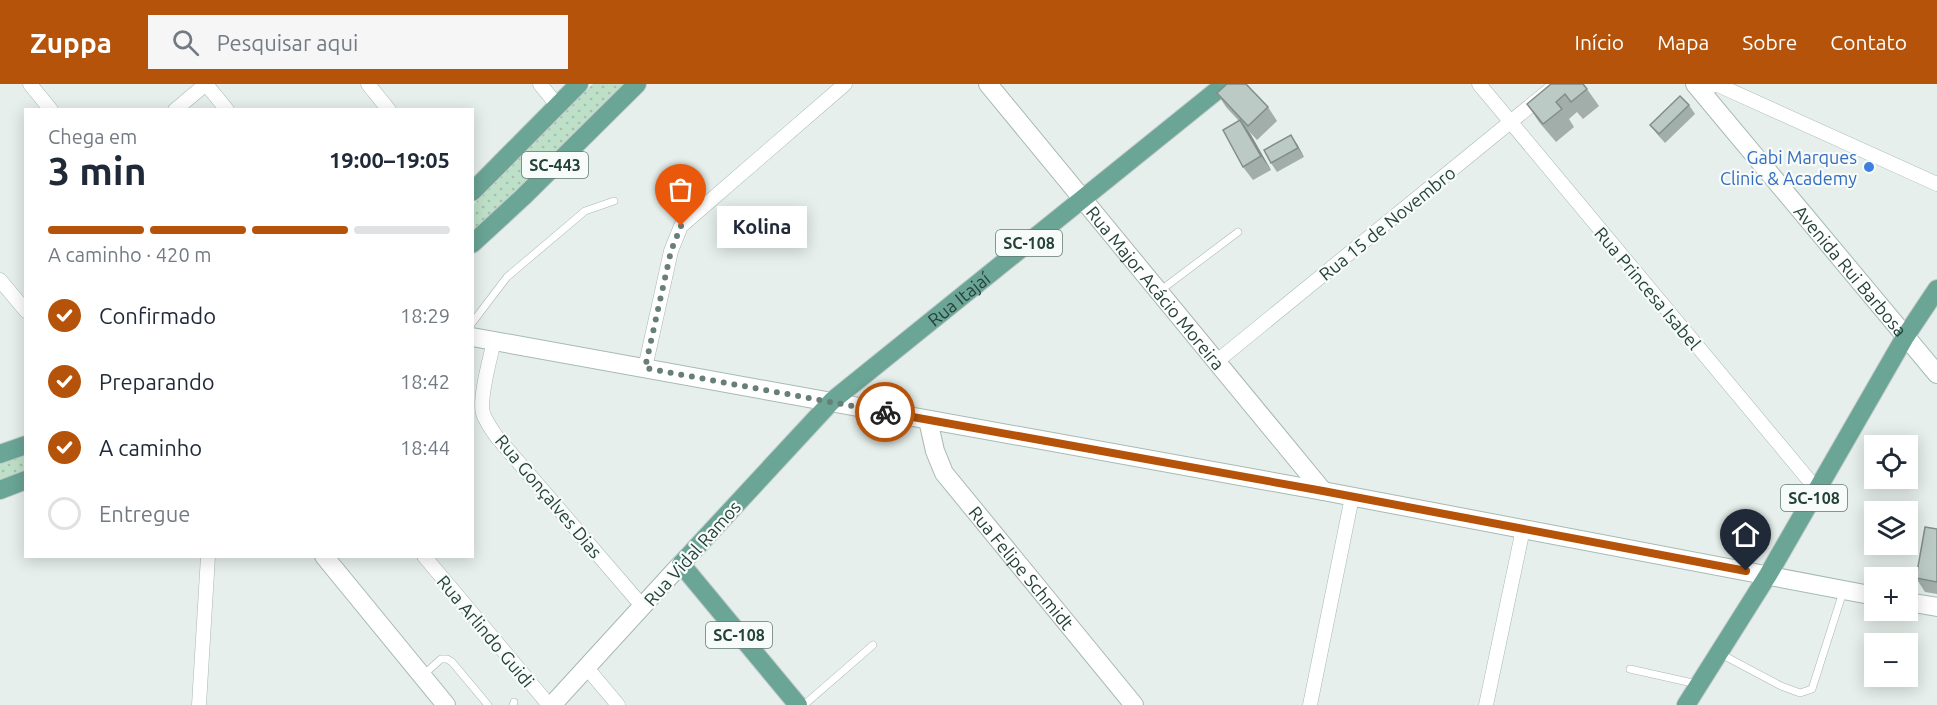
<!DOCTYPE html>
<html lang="pt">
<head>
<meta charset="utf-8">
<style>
	body { margin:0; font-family:Ubuntu,sans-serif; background:#f6f6f7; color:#1f2937; height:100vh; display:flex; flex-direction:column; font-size:22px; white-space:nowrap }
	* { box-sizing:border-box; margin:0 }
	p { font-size:20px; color:#747a83 }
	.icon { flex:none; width:33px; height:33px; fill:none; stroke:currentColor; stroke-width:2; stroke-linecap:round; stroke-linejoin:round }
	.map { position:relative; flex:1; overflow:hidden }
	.side { position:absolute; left:24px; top:24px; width:450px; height:450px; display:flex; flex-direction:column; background:#fff; border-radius:0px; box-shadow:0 3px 15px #0003 }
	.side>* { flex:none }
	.buttons { position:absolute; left:1864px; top:351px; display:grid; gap:12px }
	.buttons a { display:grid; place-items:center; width:54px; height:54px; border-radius:0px; background:#fff; box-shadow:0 3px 15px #0003; font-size:30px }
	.pin { position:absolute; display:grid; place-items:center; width:51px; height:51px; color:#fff; margin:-62px -26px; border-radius:50% 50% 50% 0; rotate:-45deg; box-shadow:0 0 6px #0007 }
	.pin .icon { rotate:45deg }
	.courier { position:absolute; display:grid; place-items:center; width:60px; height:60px; margin:-30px; border:4px solid #b45309; border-radius:50%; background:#fff; color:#222; box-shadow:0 2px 8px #0007 }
	.bubble { position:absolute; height:42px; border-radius:0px; background:#fff; box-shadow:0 3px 15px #0003; font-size:20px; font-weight:600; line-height:42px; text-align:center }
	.head em { font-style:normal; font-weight:600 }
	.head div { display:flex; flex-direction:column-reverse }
	.head { display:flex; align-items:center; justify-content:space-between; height:102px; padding:0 24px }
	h1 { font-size:39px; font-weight:600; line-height:45px }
	.bar { display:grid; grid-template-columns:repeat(4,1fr); gap:9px 6px; align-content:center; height:72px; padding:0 24px }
	.bar i { height:8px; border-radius:4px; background:#e0e1e3 }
	.bar .active { background:#b45309 }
	.bar p { grid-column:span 4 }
	ol { padding:0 24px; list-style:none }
	li { display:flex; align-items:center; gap:18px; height:66px }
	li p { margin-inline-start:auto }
	li .icon { padding:6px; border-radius:50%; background:#b45309; color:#fff; stroke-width:4 }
	li:last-child { color:#747a83 }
	li i { width:33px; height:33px; border:3px solid #e0e1e3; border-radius:50% }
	header { display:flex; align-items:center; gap:36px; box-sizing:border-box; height:84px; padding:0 30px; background:#b45309; color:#fff }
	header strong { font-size:28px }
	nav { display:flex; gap:33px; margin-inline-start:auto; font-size:21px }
	.search { width:420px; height:54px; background:#f6f6f7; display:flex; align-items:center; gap:15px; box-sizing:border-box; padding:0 21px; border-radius:0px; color:#747a83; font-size:22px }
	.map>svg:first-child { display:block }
	.green { fill:url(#green-dots) }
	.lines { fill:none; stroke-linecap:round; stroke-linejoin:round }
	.service-casing { stroke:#a8b8b2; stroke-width:8 }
	.minor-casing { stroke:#a8b8b2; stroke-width:15 }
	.tertiary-casing { stroke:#a8b8b2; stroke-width:20 }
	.secondary-casing { stroke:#a4bbb3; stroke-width:20 }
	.primary-casing { stroke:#c2cac8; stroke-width:20 }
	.service { stroke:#fff; stroke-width:7 }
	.minor { stroke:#fff; stroke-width:14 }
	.tertiary { stroke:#fff; stroke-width:18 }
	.secondary { stroke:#fff; stroke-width:18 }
	.primary { stroke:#6aa596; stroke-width:18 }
	.wall { fill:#a1aea9 }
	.shaded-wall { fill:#838d89 }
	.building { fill:#bbcac4; stroke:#838d89; stroke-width:1.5 }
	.done { stroke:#687f78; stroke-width:6; stroke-dasharray:0 10.8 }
	.route { stroke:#b45309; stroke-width:8 }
	.shop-dot { fill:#3f7fe0; stroke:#f7fbf9; stroke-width:2 }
	.labels { text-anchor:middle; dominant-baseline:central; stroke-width:4.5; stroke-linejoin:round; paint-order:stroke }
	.shield { fill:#f7fbf9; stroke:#637a73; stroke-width:1.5 }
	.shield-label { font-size:16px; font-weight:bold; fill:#24423a }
	.shop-label { font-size:18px; fill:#366cbe; stroke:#f7fbf9; text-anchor:end }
	.street-label { font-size:18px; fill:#24423a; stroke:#f7fbf9 }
</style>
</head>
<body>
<header>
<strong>Zuppa</strong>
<div class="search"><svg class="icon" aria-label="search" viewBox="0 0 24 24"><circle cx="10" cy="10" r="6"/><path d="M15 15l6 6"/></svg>Pesquisar aqui</div>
<nav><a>Início</a><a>Mapa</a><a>Sobre</a><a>Contato</a></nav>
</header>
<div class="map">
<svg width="1937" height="621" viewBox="0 0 1937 621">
	<defs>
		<pattern id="green-dots" width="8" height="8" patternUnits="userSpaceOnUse" patternTransform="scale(1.5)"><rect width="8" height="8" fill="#bfe0c8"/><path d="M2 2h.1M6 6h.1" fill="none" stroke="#a4c1ad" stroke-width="1.8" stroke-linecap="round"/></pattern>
	</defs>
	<rect width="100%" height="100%" fill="#e6efeb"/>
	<g class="green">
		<path d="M593,0H624L590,36L473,150V121Z"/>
		<path d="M25,366V388L0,397V374Z"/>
	</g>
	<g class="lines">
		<defs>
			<g id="service">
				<path d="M1161,206L1238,148"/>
				<path d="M472,239L507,193L585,127L614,117"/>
				<path d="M1719,569L1781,602L1800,609L1812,605L1843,508"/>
				<path d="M1630,585L1697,600"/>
				<path d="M422,592L441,575H447L452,578L488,621"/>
				<path d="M513,621L514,618"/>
				<path d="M804,621L873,561"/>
			</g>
			<g id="minor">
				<path d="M30,0L51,26"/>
				<path d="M206,0L227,26"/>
				<path d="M368,0L389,26"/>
				<path d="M540,0L557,21"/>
				<path d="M1479,0L1818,407"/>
				<path d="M1701,7L1707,2L1718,1L1937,100"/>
				<path d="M175,26L206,0"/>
				<path d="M0,196L26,227"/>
				<path d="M494,256C491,273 477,318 484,332C487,339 492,346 496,352L643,523"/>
				<path d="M1216,278L1557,0"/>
				<path d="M645,284L671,167L681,142L845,0"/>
				<path d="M424,472L549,621"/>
				<path d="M587,584L618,621"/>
				<path d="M199,621L208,472"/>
				<path d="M1310,621L1352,413"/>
				<path d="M1486,621L1523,445"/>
			</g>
			<g id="tertiary">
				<path id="s1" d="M988,0L1323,407"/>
				<path id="s2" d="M928,336L935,367L944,389L1134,621"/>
				<path d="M324,472L446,621"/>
				<path d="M552,621L681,480"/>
			</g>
			<g id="secondary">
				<path id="s3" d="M1695,0L1937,290"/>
				<path d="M472,253L1323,407L1875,512"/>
				<path d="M1908,518L1937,523"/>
			</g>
			<g id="primary">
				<path d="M472,108L579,0"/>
				<path d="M472,160L523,113L637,0"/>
				<path d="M0,370L26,361"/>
				<path d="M0,406L26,396"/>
				<path id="s4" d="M798,621L681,480L832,317L1225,0"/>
				<path d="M1686,621L1768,491L1905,253L1937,205"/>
			</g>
		</defs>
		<use href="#service" class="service-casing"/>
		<use href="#minor" class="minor-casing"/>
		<use href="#tertiary" class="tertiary-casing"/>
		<use href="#secondary" class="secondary-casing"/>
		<use href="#primary" class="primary-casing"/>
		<use href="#service" class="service"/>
		<use href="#minor" class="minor"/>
		<use href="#tertiary" class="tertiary"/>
		<use href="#secondary" class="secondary"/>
		<use href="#primary" class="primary"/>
	</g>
	<g class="wall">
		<path d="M1587,5L1599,22L1583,35L1577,28L1569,35L1574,43L1556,58L1539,38L1527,20Z"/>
		<path d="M1217,9L1268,23L1277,37L1257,56L1246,44L1271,86L1253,96L1243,83L1239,37L1226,23Z"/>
		<path d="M1689,21L1695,30L1665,59L1657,50L1650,41Z"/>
		<path d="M1297,60L1304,73L1277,88L1271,79Z"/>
		<path d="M1937,445V510L1925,508L1916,494Z"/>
	</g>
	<g class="shaded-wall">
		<path d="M1240,36L1250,49L1271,86L1261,72Z"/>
		<path d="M1291,51L1297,60L1304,73L1298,64Z"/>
	</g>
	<g class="building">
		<path d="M1227,0H1246L1268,23L1248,42L1217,9Z"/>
		<path d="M1551,0H1583L1587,5L1571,18L1565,10L1556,18L1562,25L1543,40L1527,20Z"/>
		<path d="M1680,12L1689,21L1659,50L1650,41Z"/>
		<path d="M1240,36L1261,72L1243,83L1223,46Z"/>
		<path d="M1291,51L1298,64L1271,79L1264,66Z"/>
		<path d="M1925,443L1937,445V498L1916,494Z"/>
	</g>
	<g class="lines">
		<path class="done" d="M681,142L671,167L645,284L885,328"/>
		<path class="route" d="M885,328L1323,407L1746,487"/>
	</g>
	<circle class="shop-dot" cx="1869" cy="83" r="6"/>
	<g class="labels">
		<g class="shield">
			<rect x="522" y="68" width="66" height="26" rx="4.5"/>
			<rect x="996" y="146" width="66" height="26" rx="4.5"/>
			<rect x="1781" y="401" width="66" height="26" rx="4.5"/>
			<rect x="706" y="538" width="66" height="26" rx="4.5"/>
		</g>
		<g class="shield-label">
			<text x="555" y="81">SC-443</text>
			<text x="1029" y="159">SC-108</text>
			<text x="1814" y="414">SC-108</text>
			<text x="739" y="551">SC-108</text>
		</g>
		<g class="shop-label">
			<text x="1857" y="73">Gabi Marques<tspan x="1857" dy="21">Clinic &amp; Academy</tspan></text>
		</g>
		<g class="street-label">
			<text transform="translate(1387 139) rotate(-39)">Rua 15 de Novembro</text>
			<text stroke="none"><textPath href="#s3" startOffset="243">Avenida Rui Barbosa</textPath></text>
			<text stroke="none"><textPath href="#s1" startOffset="264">Rua Major Acácio Moreira</textPath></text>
			<text transform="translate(1648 204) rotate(50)">Rua Princesa Isabel</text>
			<text stroke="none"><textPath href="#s4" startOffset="568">Rua Itajaí</textPath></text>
			<text transform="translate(549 412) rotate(50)">Rua Gonçalves Dias</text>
			<text transform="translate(692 469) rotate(-48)">Rua Vidal Ramos</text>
			<text stroke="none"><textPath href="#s2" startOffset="178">Rua Felipe Schmidt</textPath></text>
			<text transform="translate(486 547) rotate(50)">Rua Arlindo Guidi</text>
		</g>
	</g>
</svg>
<div class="buttons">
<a><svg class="icon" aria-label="locate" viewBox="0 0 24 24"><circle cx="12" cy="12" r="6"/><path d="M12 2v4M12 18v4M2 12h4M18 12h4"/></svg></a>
<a><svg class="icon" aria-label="layers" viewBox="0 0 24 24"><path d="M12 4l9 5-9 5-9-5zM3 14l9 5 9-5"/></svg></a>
<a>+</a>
<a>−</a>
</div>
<div class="pin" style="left:681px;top:142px;background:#ea580c"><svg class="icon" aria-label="bag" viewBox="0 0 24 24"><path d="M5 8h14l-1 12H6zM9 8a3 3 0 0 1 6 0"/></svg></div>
<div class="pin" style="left:1746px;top:487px;background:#1f2937"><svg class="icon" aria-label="home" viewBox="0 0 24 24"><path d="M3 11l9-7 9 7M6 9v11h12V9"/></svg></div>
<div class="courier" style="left:885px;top:328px"><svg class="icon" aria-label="bike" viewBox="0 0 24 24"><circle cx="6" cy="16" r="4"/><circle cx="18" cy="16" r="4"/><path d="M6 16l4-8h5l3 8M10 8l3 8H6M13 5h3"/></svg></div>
<div class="bubble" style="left:717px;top:122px;width:90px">Kolina</div>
<section class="side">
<div class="head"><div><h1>3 min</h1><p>Chega em</p></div><em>19:00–19:05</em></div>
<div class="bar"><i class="active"></i><i class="active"></i><i class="active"></i><i></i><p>A caminho · 420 m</p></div>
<ol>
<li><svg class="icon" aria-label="check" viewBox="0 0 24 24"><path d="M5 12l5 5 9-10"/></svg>Confirmado<p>18:29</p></li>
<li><svg class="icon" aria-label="check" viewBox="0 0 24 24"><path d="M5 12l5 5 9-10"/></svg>Preparando<p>18:42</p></li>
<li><svg class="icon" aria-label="check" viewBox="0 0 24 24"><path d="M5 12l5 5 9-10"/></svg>A caminho<p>18:44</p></li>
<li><i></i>Entregue</li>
</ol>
</section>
</div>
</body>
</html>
